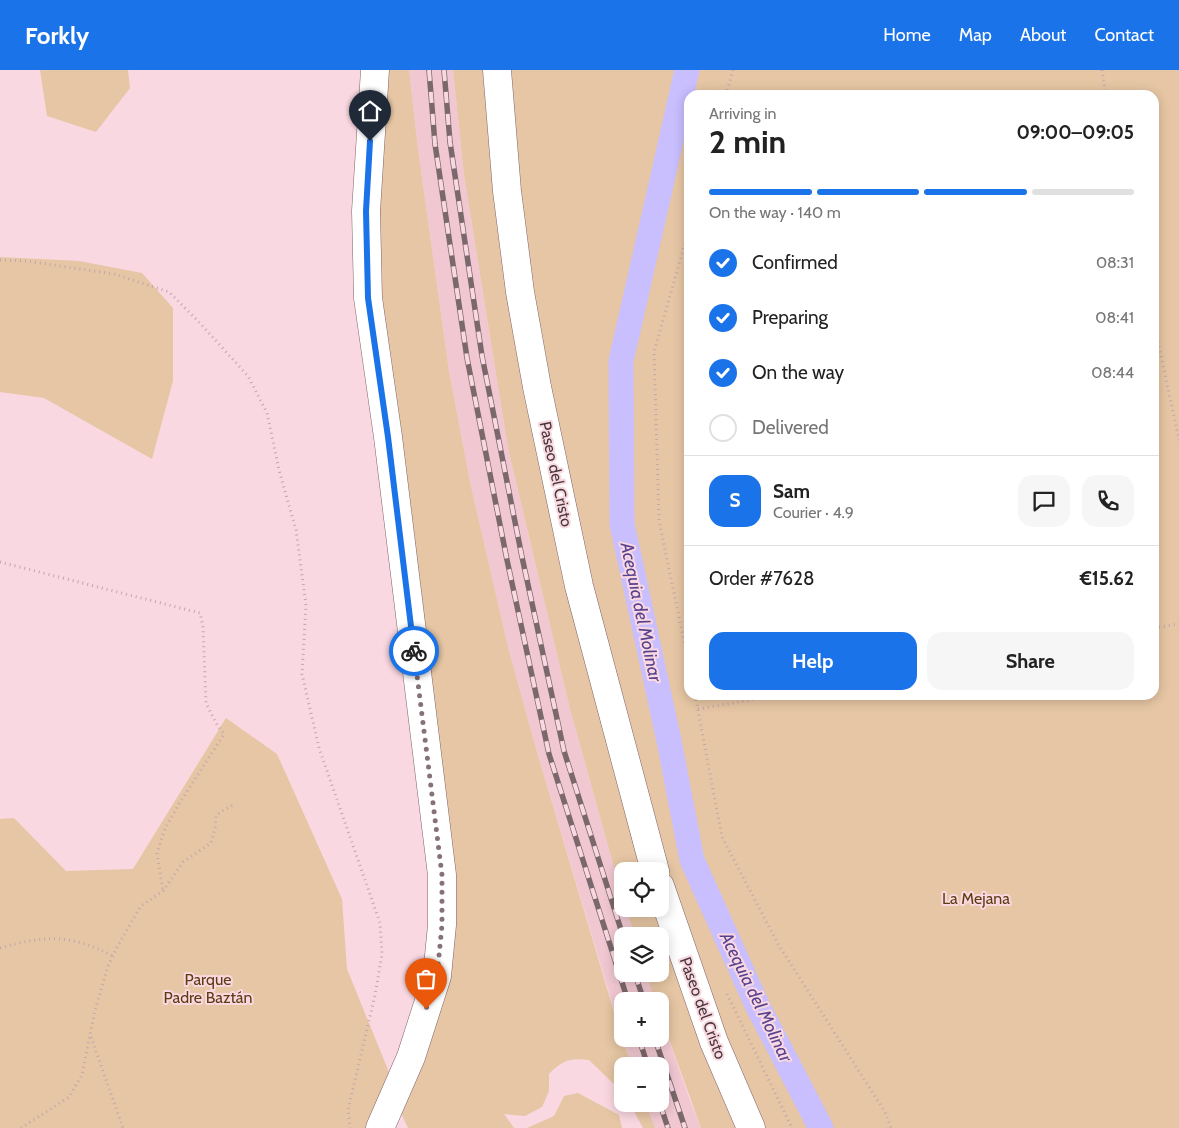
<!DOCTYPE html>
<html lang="en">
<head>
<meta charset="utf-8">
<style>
	body { margin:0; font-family:Cabin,sans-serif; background:#f6f6f6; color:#222; height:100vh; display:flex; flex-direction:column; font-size:19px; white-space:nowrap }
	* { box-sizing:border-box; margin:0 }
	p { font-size:16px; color:#767676 }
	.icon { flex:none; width:28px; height:28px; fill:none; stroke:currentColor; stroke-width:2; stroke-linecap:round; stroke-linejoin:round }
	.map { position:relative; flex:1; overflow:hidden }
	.drawer { position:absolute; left:684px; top:20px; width:475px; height:610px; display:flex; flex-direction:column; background:#fff; border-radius:15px; box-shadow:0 2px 12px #0003 }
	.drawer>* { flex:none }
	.fabs { position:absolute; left:614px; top:792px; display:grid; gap:10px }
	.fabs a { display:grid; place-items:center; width:55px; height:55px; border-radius:10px; background:#fff; box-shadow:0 2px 12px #0003; font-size:25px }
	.pin { position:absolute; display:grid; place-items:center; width:42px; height:42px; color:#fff; margin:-51px -21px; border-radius:50% 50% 50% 0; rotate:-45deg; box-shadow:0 0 5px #0007 }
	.pin .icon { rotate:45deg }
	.courier { position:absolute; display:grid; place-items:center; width:50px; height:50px; margin:-25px; border:4px solid #1a73e8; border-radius:50%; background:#fff; color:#222; box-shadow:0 1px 6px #0007 }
	.headline em { font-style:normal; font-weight:700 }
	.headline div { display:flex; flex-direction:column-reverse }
	.headline { display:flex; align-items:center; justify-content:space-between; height:85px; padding:0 25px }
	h1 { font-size:32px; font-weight:700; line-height:38px }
	.bar { display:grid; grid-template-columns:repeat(4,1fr); gap:8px 5px; align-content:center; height:60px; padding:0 25px }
	.bar i { height:6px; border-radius:4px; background:#e0e0e0 }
	.bar .selected { background:#1a73e8 }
	.bar p { grid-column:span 4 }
	.line { display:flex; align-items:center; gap:12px; padding:0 25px; border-top:1px solid #e0e0e0 }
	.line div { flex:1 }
	.round { display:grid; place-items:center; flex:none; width:52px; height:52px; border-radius:15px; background:#f6f6f6 }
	ol { padding:0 25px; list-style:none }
	li { display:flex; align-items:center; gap:15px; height:55px }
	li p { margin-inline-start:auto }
	li .icon { padding:5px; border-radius:50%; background:#1a73e8; color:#fff; stroke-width:4 }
	li:last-child { color:#767676 }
	li i { width:28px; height:28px; border:2px solid #e0e0e0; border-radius:50% }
	.action { display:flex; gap:10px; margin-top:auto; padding:10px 25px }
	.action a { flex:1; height:58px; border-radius:15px; background:#1a73e8; color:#fff; font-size:20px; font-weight:700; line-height:58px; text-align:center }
	.action a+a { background:#f6f6f6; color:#222 }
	header { display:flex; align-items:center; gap:30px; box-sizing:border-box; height:70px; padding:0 25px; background:#1a73e8; color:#fff }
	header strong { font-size:24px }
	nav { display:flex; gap:28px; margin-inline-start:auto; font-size:18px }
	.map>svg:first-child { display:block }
	.built { fill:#f1c8d2 }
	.green { fill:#e6c6a4; fill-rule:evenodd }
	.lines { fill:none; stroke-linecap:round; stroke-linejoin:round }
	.canal { stroke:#c9befe; stroke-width:25 }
	.secondary-casing { stroke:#7f626a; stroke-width:29 }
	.path { stroke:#c1a6ad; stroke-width:3; stroke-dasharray:1 4; stroke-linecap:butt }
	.secondary { stroke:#fff; stroke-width:28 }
	.rail-casing { stroke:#7b686d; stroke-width:5.5 }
	.rail { stroke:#fad8e1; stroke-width:4; stroke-dasharray:11; stroke-linecap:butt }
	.done { stroke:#857176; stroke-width:5; stroke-dasharray:0 9 }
	.route { stroke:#1a73e8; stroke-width:6 }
	.labels { text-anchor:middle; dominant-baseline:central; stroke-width:4; stroke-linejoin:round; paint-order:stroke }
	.street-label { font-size:16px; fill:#46393c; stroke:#fad8e1 }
	.park-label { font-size:16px; fill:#5d3c12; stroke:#fad8e1 }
	.water-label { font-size:18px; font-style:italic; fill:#56438f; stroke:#fad8e1 }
</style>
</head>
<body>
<header>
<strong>Forkly</strong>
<nav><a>Home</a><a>Map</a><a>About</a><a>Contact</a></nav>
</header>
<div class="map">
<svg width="1179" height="1058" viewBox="0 0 1179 1058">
	<rect width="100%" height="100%" fill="#fad8e1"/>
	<g class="built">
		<path d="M409,0H453L464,105L508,378L570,639L622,826V839H626L635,866H622V904H646L655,931H622V966L535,675L508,577L470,412L449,301L418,79Z"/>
		<path d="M660,944L689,1028L701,1058H655L646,1034H660V996H633L623,969H660Z"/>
	</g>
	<g class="green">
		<path d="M40,0H128L130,18L96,62L47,46Z"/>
		<path d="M387,0H409L418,79L449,301L470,412L508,577L535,675L622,969L633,996H622V1022L589,990C569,988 563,990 549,1004V1021L542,1037L525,1046L504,1044L514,1058H408L394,1028L439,908L370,229Z"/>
		<path d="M453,0H1179V1058H701L660,944V931H655L646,904H660V866H635L626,839H660V801H622V826L570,639L508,378L464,105ZM689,25H1154V625H689Z"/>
		<path d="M0,187L79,191L142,203L173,238V311L152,389L44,328L0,322Z"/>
		<path d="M226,648L277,684L342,829L347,899L395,1017L377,1058H0V749L14,748L66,801L133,799Z"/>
		<path d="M578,1023L619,1045L622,1058H527L554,1046L564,1026Z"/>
		<path d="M630,1034H646L655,1058H643Z"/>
	</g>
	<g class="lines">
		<path class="canal" d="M687,0L621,291L622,454L669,671L692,790L757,935L821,1058"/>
		<defs>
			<g id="secondary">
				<path d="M375,0L366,141L368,228L388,367L442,805V855L437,906L411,987L380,1058"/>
				<path d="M497,0L507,121L520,222L537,317L579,516L655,801"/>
				<path d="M660,816L714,972L751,1058"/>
			</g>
		</defs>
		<use href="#secondary" class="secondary-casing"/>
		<g class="path">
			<path d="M1102,0L1106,25"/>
			<path d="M726,25L733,0"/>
			<path d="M689,159L654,282L659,451L689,595"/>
			<path d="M0,190L26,191L114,204L169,222L197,250L248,306L267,343L279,400L296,460L306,535L302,604L319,678L380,853L382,884L375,925L348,1040L350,1058"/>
			<path d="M1154,252L1179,370"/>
			<path d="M0,492L200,543L203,557L206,633L217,655L224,664L179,734L165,759L157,783L163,821"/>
			<path d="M1154,558L1179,554"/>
			<path d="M695,625L722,767L778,874L885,1042L891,1058"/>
			<path d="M698,639L779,625"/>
			<path d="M0,878C46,865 70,864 113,886"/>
			<path d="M727,924L792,1058"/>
			<path d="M91,967L123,1058"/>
			<path d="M21,1058L69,1027L82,1005L95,940L108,896L118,875L141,836L163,821L183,792L211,773L215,759L216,746L222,741L235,734"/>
		</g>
		<use href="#secondary" class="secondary"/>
		<defs>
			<g id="rail">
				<path d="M429,0L435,74L467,288L507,490L549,684L628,931"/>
				<path d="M444,0L450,72L482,286L522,487L564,681L623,866"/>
				<path d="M635,904L644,931"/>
				<path d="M639,969L648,996"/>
				<path d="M655,969L685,1058"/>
				<path d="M660,1034L668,1058"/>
			</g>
		</defs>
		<use href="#rail" class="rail-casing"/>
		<use href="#rail" class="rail"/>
	</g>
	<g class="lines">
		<path class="done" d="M414,581L442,805V855L437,906L426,939"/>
		<path class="route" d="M370,71L366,141L368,228L388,367L414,581"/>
	</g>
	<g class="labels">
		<g class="street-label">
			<text transform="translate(556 404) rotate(78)">Paseo del Cristo</text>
			<text transform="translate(703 938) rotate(70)">Paseo del Cristo</text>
		</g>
		<g class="park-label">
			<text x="976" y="828">La Mejana</text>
			<text x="208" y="909">Parque<tspan x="208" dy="18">Padre Baztán</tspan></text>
		</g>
		<g class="water-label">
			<text transform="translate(641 542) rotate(78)">Acequia del Molinar</text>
			<text transform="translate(756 927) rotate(64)">Acequia del Molinar</text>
		</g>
	</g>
</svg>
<div class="fabs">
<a><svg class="icon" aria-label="locate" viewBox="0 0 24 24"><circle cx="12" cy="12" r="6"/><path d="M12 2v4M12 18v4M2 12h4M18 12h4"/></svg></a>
<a><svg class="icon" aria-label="layers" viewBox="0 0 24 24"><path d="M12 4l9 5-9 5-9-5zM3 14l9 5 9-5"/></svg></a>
<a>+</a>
<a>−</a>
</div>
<div class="pin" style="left:426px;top:939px;background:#ea580c"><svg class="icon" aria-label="bag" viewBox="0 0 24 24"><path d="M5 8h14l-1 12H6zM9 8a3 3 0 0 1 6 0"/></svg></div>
<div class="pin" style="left:370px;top:71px;background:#1f2937"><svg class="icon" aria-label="home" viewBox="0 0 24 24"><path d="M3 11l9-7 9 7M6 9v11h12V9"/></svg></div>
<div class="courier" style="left:414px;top:581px"><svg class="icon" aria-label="bike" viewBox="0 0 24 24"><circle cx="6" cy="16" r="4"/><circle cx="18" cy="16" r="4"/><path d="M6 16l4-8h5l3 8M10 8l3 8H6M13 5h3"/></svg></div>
<section class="drawer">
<div class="headline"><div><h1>2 min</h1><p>Arriving in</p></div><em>09:00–09:05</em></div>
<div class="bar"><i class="selected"></i><i class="selected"></i><i class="selected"></i><i></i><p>On the way · 140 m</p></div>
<ol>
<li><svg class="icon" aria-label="check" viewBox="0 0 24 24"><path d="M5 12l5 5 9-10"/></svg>Confirmed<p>08:31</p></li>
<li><svg class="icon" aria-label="check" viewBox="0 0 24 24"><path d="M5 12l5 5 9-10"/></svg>Preparing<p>08:41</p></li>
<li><svg class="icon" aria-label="check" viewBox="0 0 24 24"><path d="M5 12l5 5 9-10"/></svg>On the way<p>08:44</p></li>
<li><i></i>Delivered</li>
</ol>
<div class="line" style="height:90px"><b class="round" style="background:#1a73e8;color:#fff">S</b><div><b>Sam</b><p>Courier · 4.9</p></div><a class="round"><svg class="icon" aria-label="chat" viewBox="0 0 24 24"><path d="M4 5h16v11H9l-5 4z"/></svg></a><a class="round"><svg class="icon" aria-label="phone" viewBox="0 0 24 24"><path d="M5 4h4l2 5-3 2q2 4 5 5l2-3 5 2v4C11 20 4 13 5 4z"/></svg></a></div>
<div class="line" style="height:65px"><div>Order #7628</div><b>€15.62</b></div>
<div class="action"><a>Help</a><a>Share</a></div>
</section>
</div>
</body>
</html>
